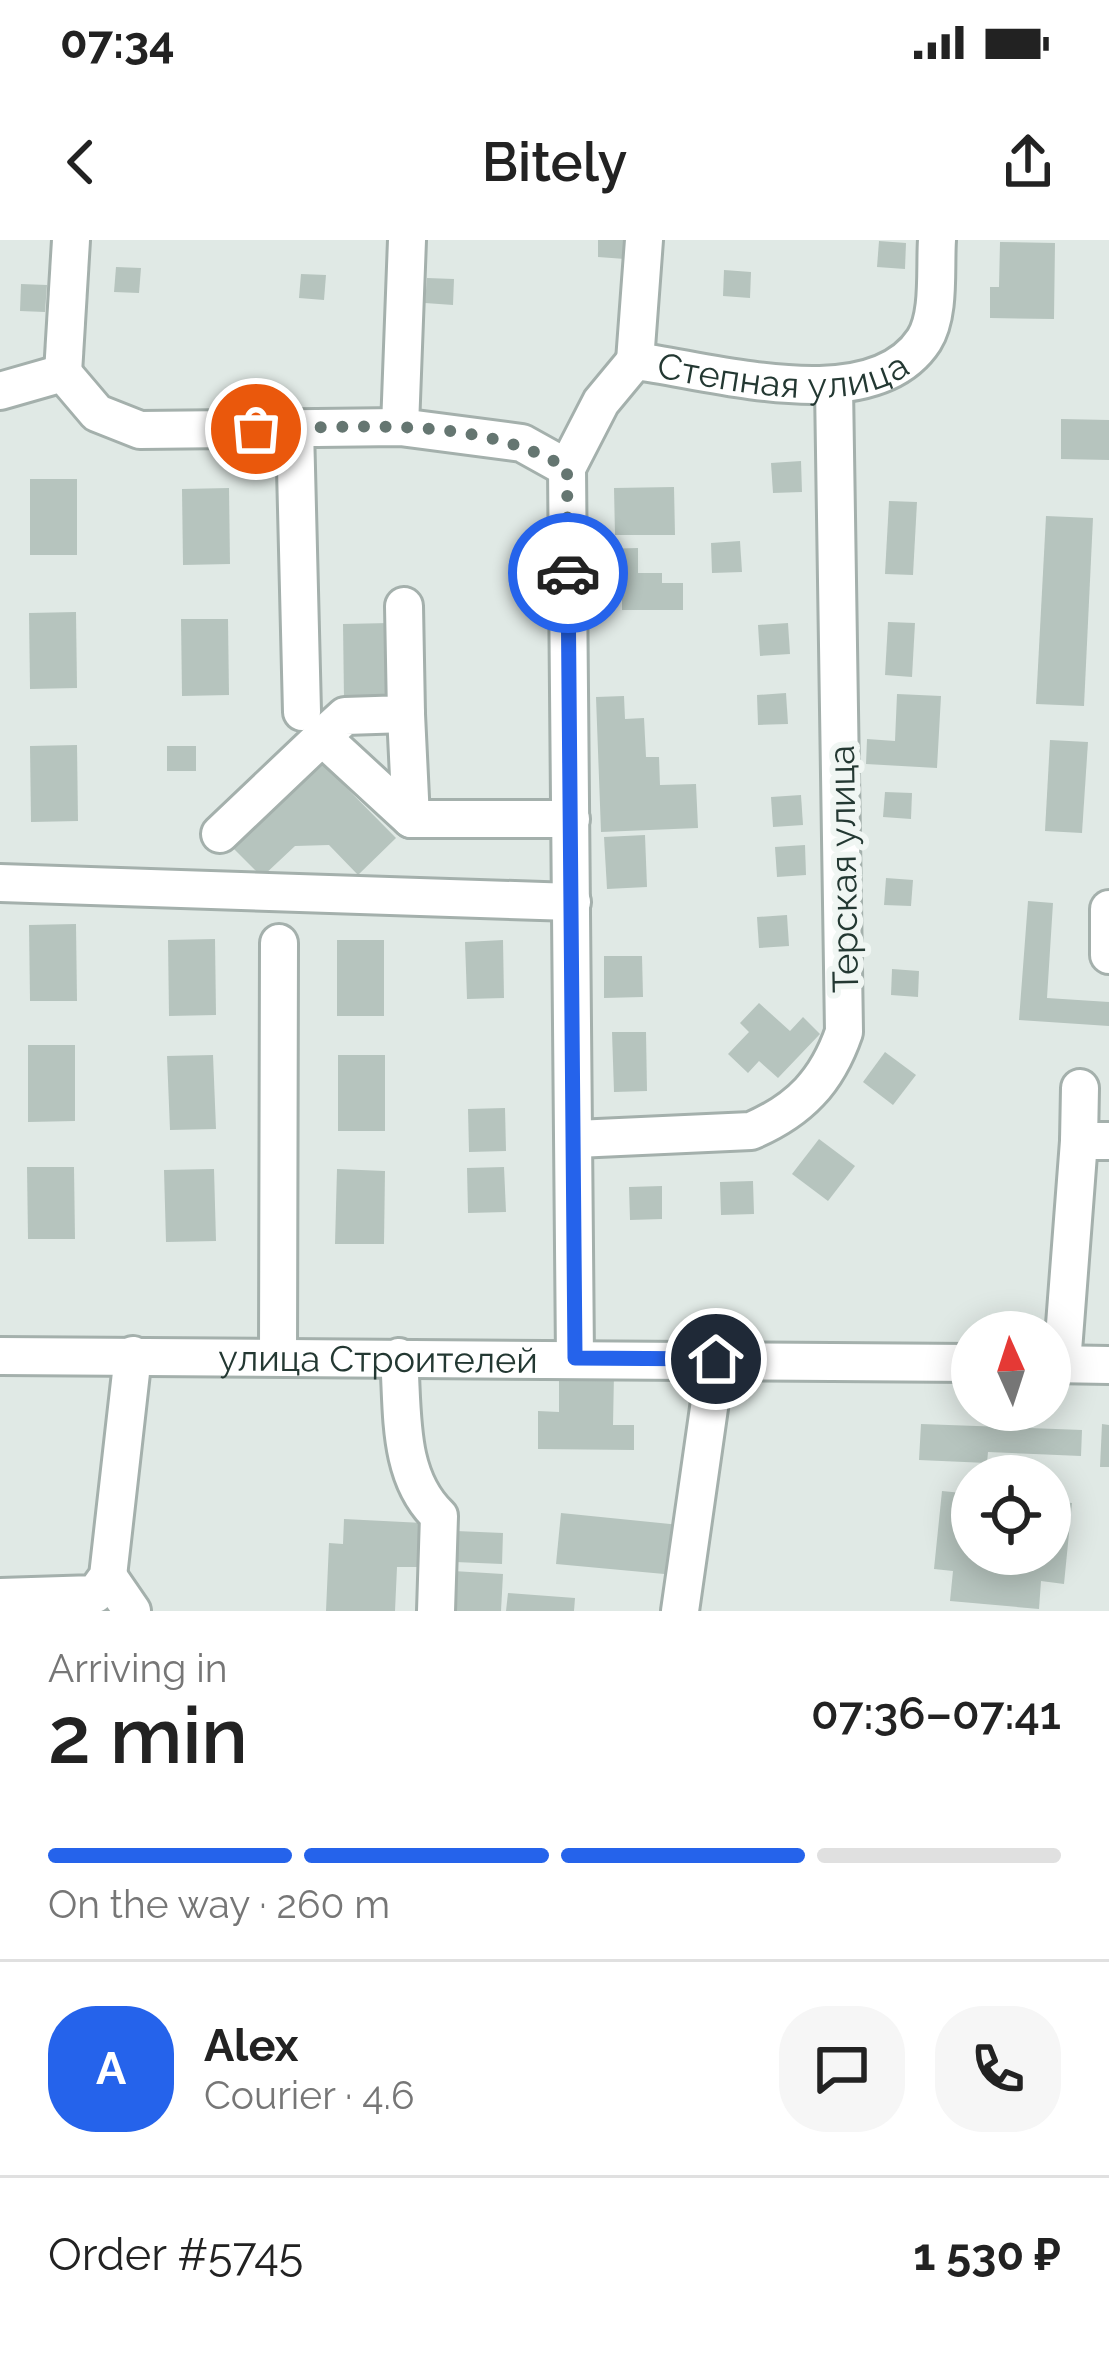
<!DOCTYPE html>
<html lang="en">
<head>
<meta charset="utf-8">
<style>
	body { margin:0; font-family:Raleway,sans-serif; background:#f6f6f6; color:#222; height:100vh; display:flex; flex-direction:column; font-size:45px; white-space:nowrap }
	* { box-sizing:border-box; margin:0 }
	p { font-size:39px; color:#767676 }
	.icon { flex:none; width:66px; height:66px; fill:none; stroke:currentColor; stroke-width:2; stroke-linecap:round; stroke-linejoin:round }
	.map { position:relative; height:1371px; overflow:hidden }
	.panel { display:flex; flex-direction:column; background:#fff; flex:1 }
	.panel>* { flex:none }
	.needle { width:78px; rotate:357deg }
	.tools { position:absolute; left:951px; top:1071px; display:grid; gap:24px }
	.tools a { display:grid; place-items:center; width:120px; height:120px; border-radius:50%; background:#fff; box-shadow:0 6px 30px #0003; font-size:60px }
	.pin { position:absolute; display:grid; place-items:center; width:102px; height:102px; color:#fff; margin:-51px; border:6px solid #fff; border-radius:50%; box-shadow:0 3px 12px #0007 }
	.courier { position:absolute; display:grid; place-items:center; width:120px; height:120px; margin:-60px; border:9px solid #2563eb; border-radius:50%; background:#fff; color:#222; box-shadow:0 3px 15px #0007 }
	.head em { font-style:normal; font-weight:600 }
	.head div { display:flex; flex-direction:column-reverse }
	.head { display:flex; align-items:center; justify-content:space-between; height:204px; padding:0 48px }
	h1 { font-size:78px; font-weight:600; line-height:90px }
	.bar { display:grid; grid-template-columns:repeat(4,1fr); gap:18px 12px; align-content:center; height:144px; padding:0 48px }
	.bar i { height:15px; border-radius:9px; background:#e0e0e0 }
	.bar .selected { background:#2563eb }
	.bar p { grid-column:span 4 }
	.line { display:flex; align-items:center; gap:30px; padding:0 48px; border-top:3px solid #e0e0e0 }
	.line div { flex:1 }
	.round { display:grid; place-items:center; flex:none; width:126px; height:126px; border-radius:48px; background:#f6f6f6 }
	.status { display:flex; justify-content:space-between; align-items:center; height:84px; padding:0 60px; background:#fff; direction:ltr }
	.status svg { height:33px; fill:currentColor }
	header { display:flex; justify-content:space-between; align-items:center; height:156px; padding:0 48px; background:#fff; font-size:54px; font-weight:600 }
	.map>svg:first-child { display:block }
	.building { fill:#b6c4be }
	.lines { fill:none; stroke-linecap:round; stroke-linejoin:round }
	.minor-casing { stroke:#a4b0ac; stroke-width:42 }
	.minor { stroke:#fff; stroke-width:36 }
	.done { stroke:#657671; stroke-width:12; stroke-dasharray:0 21.6 }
	.route { stroke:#2563eb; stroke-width:15 }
	.labels { text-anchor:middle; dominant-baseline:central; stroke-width:12; stroke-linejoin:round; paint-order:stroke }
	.street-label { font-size:36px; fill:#233832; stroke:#f0f6f3 }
</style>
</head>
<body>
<div class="status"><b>07:34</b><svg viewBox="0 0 49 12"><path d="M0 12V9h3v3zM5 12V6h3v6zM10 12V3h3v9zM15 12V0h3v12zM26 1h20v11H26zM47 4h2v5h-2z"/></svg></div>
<header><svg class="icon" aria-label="back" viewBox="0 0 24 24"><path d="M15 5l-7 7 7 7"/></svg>Bitely<svg class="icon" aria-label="share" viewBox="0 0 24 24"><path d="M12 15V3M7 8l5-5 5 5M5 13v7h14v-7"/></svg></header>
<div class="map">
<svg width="1109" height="1371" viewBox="0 0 1109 1371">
	<rect width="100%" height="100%" fill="#e0e9e5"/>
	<g class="building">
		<path d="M598,0H626L625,19L598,17Z"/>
		<path d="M879,1L906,3L905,29L877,27Z"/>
		<path d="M1000,2L1055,3L1054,79L990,78V47H999Z"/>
		<path d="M116,27L141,28L139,53L114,52Z"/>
		<path d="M724,30L751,32L750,58L723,56Z"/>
		<path d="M301,34L326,35L324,60L299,58Z"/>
		<path d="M427,38L454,39L453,65L425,63Z"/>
		<path d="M21,44L47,45L45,72L20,71Z"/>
		<path d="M1061,179L1109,180V220L1061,219Z"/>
		<path d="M801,221L802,252L773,253L771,223Z"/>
		<rect x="30" y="239" width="47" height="76"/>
		<path d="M674,247L675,295H615L614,248Z"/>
		<path d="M229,248L230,324L183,325L182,249Z"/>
		<path d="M889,261L917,262L913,335L885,334Z"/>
		<path d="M1046,276L1093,278L1084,466L1036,464Z"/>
		<path d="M740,301L742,332L712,333L711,303Z"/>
		<path d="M638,308V333H662V343H683V370H622V359H599V309Z"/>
		<path d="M76,372L77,448L30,449L29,373Z"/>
		<path d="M181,379H228L229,455L182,456Z"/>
		<path d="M888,382L915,383L912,437L885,435Z"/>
		<path d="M390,383L391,459L344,460L343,384Z"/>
		<path d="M788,383L790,414L760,416L758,385Z"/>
		<path d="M786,453L788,484L758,485L757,455Z"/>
		<path d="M897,454L941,456L937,528L866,524L867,499L895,501Z"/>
		<path d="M624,456L625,479L644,478L646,517H659L660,545L696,544L698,588L601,592L596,457Z"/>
		<path d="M1050,500L1088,502L1082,593L1045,591Z"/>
		<path d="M77,505L78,581L31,582L30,506Z"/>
		<rect x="167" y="506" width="29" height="25"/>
		<path d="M316,517L396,598L358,635L329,605L295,606L262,637L228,603Z"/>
		<path d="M885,552L912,553L911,579L883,577Z"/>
		<path d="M801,555L803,585L773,587L771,557Z"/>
		<path d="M645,595L647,647L607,649L604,597Z"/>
		<path d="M805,605L806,635L777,637L775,607Z"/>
		<path d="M886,638L913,640L911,666L884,665Z"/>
		<path d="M1028,661L1053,663L1047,758L1109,762V786L1019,780Z"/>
		<path d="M787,675L789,706L759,708L757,677Z"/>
		<path d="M76,684L77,761H30L29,685Z"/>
		<path d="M215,699L216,775L169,776L168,700Z"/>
		<rect x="337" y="700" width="47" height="76"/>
		<path d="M503,700L504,758L467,759L465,702Z"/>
		<path d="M604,716H642L643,757L604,758Z"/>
		<path d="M892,729L919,731L918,757L891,755Z"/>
		<path d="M759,763L790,791L803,777L820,794L778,838L759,821L748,833L728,814L749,792L740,783Z"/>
		<path d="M612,792H646L647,851L614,852Z"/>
		<path d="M28,805H75V881L28,882Z"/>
		<path d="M885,812L916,835L893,865L863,842Z"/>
		<path d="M213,815L216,889L170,890L167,816Z"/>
		<rect x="338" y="815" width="47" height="76"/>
		<path d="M505,868L506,911L469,912L468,869Z"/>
		<path d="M819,899L855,926L828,961L792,934Z"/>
		<path d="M27,927H74L75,999H28Z"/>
		<path d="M504,927L506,972L468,973L467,928Z"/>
		<path d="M214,929L216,1001L166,1002L164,930Z"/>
		<path d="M337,929L385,931L384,1004H335Z"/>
		<path d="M753,941L754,974L721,975L720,942Z"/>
		<path d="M662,946V979L630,980L629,947Z"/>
		<path d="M559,1133L614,1134L613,1185H634V1210L538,1209V1171L559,1172Z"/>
		<path d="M921,1184L1082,1190L1081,1216L988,1212L987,1223L919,1220Z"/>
		<path d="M1102,1184L1109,1185V1227H1100Z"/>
		<path d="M942,1251L972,1254V1314H1050V1261L1072,1263L1064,1344L1041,1341L1039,1369L950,1361L953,1331L934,1329Z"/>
		<path d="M561,1273L680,1285L675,1335L556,1324Z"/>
		<path d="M344,1279L423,1283L421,1327H397L395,1371H326L329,1303L343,1304Z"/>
		<path d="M456,1291L503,1293L502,1324L455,1322Z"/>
		<path d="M453,1331L503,1334L501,1371H451Z"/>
		<path d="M508,1353L575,1358L574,1371H506Z"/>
	</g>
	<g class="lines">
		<defs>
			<g id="minor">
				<path d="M635,121L644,0"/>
				<path d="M63,133L71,0"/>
				<path id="s1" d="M0,151L63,133L97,173L140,190L400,187L522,203L567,228L601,162L635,121C714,131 872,180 924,100C940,75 935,29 937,0"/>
				<path d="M400,187L407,0"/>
				<path d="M295,188L302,472"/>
				<path d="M567,228L575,1118"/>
				<path d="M406,474L411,579"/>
				<path d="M322,497L345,476L406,474L404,366"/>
				<path d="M220,594L322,497L411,579H571"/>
				<path d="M0,643L572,662"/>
				<path d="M1109,669V715"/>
				<path d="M1080,848L1079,901H1109"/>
				<path d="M576,899L751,891C800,870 827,841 844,792L834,147"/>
				<path id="s2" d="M0,1116L972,1123"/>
				<path d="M278,1117L279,703"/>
				<path d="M399,1117C403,1172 397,1236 439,1276L436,1371"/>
				<path d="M1050,1124L1109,1125"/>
				<path d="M1062,1124L1079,901"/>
				<path d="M108,1336L132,1371"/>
				<path d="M0,1357L95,1354L108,1336L133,1115"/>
				<path d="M680,1371L716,1119"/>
			</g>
		</defs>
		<use href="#minor" class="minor-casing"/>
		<use href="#minor" class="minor"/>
	</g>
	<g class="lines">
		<path class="done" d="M256,189C359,187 476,175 567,228L568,333"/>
		<path class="route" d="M568,333L575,1118L716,1119"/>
	</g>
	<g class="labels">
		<g class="street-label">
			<text stroke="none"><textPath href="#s1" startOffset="876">Степная улица</textPath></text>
			<text transform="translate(843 629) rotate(-91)">Терская улица</text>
			<text stroke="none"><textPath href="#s2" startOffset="378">улица Строителей</textPath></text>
		</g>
	</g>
</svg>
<div class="tools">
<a><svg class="needle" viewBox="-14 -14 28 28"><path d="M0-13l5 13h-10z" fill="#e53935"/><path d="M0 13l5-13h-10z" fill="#767676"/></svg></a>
<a><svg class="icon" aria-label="locate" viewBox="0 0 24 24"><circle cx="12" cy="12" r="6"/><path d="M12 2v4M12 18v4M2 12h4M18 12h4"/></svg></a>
</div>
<div class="pin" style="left:256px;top:189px;background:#ea580c"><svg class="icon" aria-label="bag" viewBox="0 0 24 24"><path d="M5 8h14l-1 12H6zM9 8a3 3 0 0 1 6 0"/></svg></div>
<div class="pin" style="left:716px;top:1119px;background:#1f2937"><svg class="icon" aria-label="home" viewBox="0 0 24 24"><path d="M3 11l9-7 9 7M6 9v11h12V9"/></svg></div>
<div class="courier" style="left:568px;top:333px"><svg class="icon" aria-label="car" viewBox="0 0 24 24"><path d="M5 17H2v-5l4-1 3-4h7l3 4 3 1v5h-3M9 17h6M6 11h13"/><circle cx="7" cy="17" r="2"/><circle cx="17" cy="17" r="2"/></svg></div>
</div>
<section class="panel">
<div class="head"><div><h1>2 min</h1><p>Arriving in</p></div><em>07:36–07:41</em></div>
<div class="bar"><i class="selected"></i><i class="selected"></i><i class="selected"></i><i></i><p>On the way · 260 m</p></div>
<div class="line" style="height:216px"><b class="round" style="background:#2563eb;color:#fff">A</b><div><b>Alex</b><p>Courier · 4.6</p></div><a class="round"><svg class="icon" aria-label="chat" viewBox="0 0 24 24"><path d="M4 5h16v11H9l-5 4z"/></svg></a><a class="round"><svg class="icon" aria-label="phone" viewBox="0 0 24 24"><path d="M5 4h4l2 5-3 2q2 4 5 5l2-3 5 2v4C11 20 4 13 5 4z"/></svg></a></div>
<div class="line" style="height:156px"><div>Order #5745</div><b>1 530 ₽</b></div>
</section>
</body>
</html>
